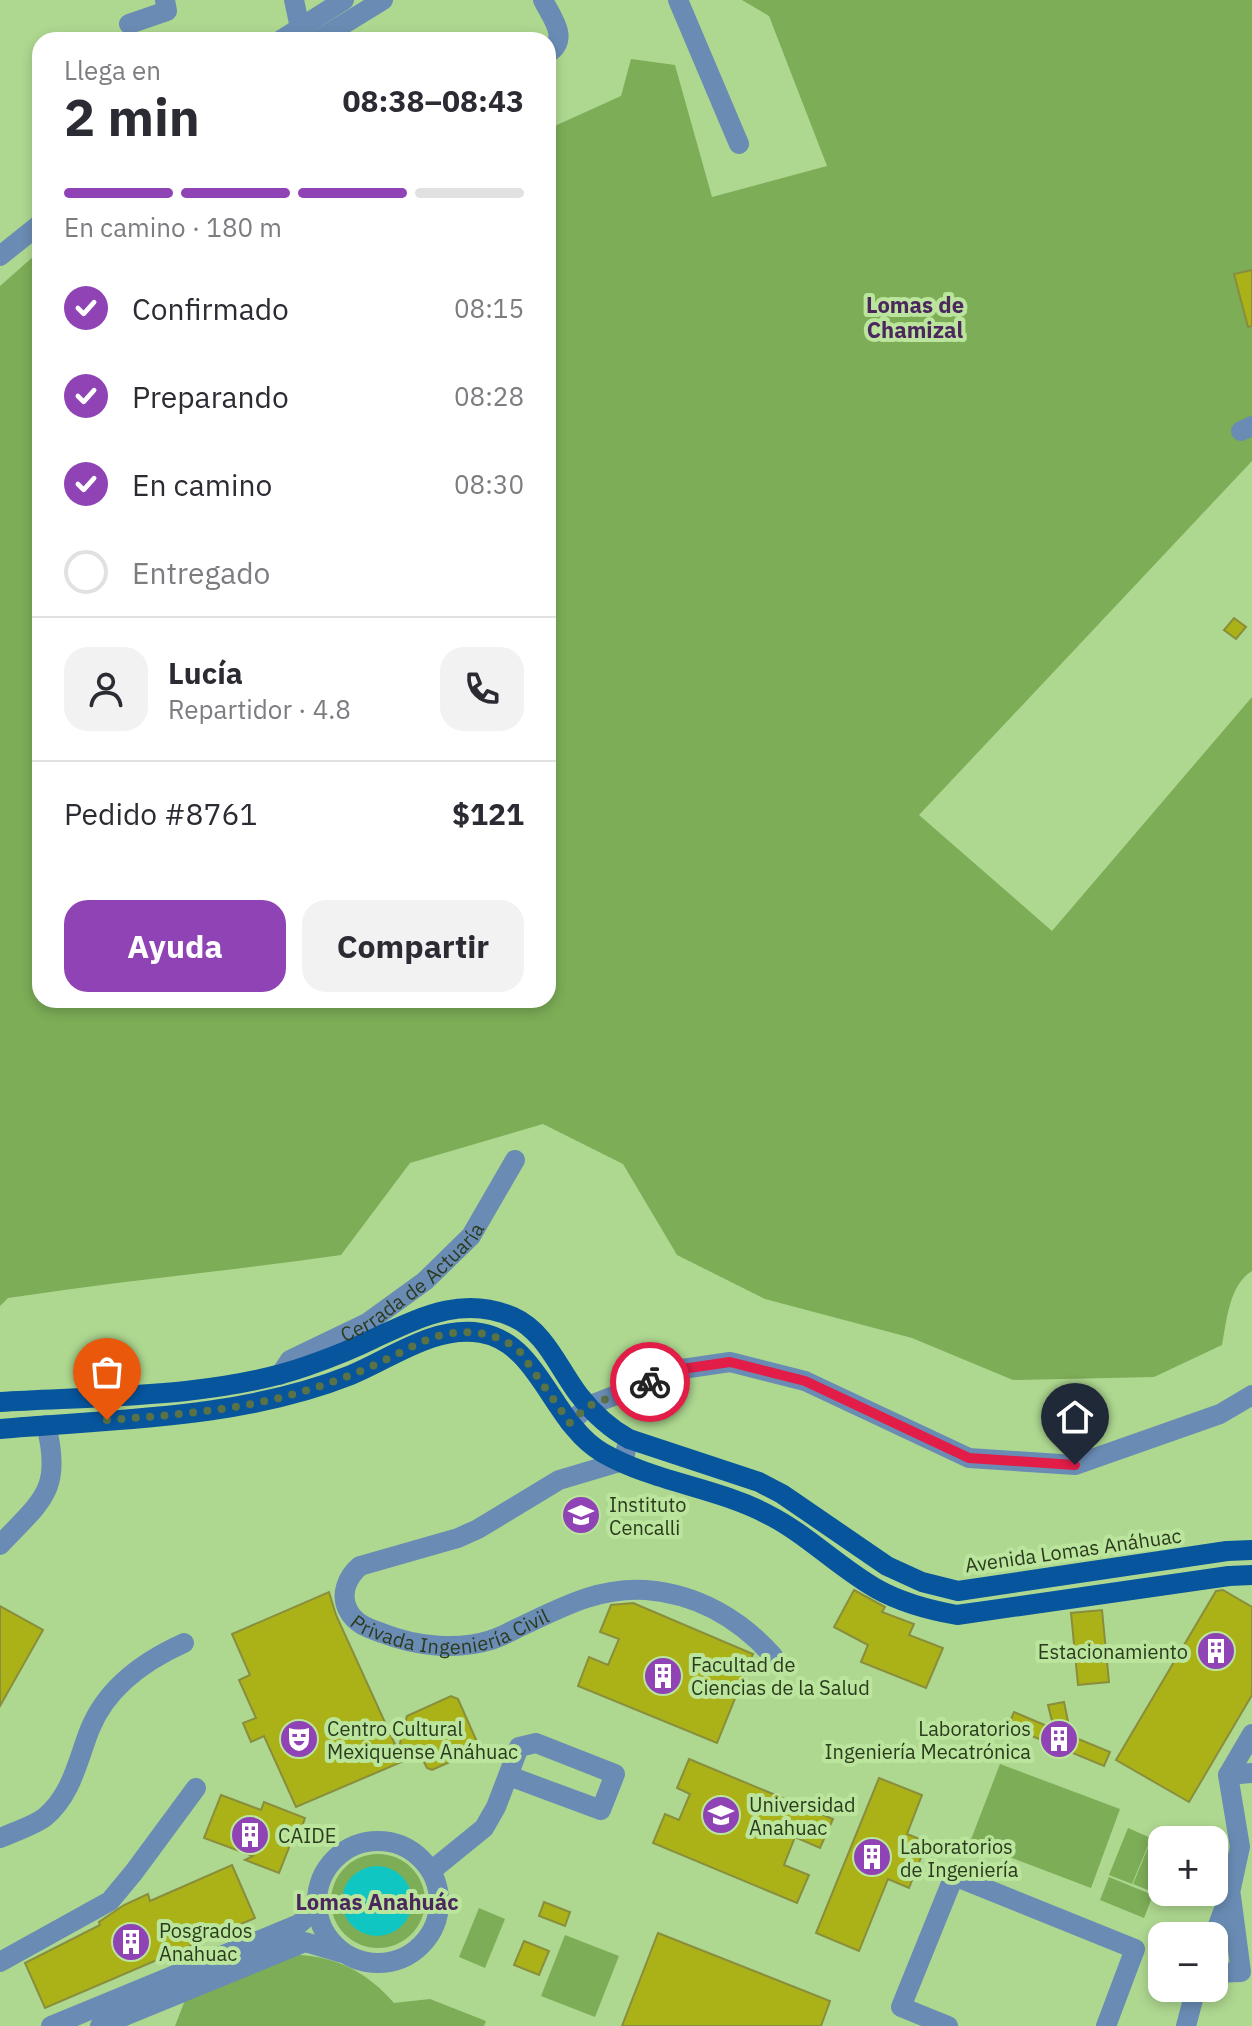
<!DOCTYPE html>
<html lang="es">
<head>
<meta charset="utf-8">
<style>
	body { margin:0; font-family:"IBM Plex Sans",sans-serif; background:#f2f2f3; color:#2b2b33; height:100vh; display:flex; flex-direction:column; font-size:30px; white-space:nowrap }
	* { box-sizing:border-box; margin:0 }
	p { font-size:26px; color:#7c7c81 }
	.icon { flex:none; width:44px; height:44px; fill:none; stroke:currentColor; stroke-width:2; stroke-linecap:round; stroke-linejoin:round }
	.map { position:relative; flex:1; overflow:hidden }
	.side { position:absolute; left:32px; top:32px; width:524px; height:976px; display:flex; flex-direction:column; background:#fff; border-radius:24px; box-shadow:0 4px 12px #0003 }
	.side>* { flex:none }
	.controls { position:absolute; left:1148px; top:1826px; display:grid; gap:16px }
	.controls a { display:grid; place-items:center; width:80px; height:80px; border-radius:16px; background:#fff; box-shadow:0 4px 12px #0003; font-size:40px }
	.pin { position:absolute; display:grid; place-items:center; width:68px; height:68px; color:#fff; margin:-82px -34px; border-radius:50% 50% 50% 0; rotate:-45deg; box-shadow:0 0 8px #0007 }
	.pin .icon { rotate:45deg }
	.courier { position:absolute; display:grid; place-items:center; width:80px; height:80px; margin:-40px; border:6px solid #e11d48; border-radius:50%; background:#fff; color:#222; box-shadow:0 2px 10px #0007 }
	.overview em { font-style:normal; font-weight:700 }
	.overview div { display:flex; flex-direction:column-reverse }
	.overview { display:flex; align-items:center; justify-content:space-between; height:136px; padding:0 32px }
	h1 { font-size:52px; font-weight:700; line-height:60px }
	.bar { display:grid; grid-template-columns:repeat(4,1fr); gap:12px 8px; align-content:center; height:96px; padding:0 32px }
	.bar i { height:10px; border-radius:6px; background:#e1e1e2 }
	.bar .selected { background:#8f43b5 }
	.bar p { grid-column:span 4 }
	.line { display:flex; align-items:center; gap:20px; padding:0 32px; border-top:2px solid #e1e1e2 }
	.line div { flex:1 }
	.round { display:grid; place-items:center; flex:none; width:84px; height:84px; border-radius:24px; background:#f2f2f3 }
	ol { padding:0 32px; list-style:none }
	li { display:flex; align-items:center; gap:24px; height:88px }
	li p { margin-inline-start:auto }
	li .icon { padding:8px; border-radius:50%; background:#8f43b5; color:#fff; stroke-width:4 }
	li:last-child { color:#7c7c81 }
	li i { width:44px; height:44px; border:4px solid #e1e1e2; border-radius:50% }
	.action { display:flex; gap:16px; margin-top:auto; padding:16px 32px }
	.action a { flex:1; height:92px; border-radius:24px; background:#8f43b5; color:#fff; font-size:32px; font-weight:700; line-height:92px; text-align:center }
	.action a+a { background:#f2f2f3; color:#2b2b33 }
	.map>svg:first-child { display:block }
	.green { fill:#7dad57 }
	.water { fill:#10c6c3 }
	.building { fill:#abb218; stroke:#888e3c; stroke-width:2 }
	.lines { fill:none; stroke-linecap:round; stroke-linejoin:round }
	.minor { stroke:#6a8cb4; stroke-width:20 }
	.major { stroke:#06559d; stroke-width:20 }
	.done { stroke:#597246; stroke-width:8; stroke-dasharray:0 14.4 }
	.route { stroke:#e11d48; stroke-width:10 }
	.labels { text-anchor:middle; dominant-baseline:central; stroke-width:8; stroke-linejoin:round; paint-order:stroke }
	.street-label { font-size:20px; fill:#2b3b1e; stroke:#bbe59d }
	.poi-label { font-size:20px; fill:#2b3b1e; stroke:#bbe59d; text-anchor:start }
	.neighbourhood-label { font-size:22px; font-weight:bold; fill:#4b275e; stroke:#bbe59d }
</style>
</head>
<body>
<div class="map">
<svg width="1252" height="2026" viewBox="0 0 1252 2026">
	<rect width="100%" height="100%" fill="#aed890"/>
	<g class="green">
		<path d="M742,0H1252V461L919,815L1052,931L1252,697V1271C1229,1285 1227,1320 1222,1345L1154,1377L1013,1380L912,1338L765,1299L677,1255L623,1164L543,1124L410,1163L341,1255C230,1271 119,1281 8,1298L0,1306V286L34,256L40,265V1000H548V129L621,96L631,59L675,65L712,197L827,166L769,16Z"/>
		<path d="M1000,1764L1120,1809L1091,1888L970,1842Z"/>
		<path d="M1128,1828L1151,1838L1132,1884L1109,1875Z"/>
		<path d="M1152,1838L1162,1842V1877L1155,1893L1133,1884Z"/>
		<circle cx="378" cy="1901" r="47"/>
		<path d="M1109,1877L1153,1895L1144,1918L1100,1900Z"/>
		<path d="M479,1908L505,1919L485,1968L459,1957Z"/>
		<path d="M565,1935L619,1956L595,2017L541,1996Z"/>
		<path d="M299,1955C338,1957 368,1973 394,2003L430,1999L486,2021L484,2026H175L185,2000L282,1957Z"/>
	</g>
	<circle class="water" cx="377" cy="1901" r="35"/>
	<g class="building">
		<path d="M1252,270V326L1248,327L1234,274Z"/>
		<path d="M1234,618L1246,627L1236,639L1224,630Z"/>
		<path d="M854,1590L885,1607L882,1612L914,1624L909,1635L943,1648L926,1688L861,1662L868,1645L834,1627Z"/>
		<path d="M1223,1590L1252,1607V1695L1189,1802L1116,1760L1216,1591Z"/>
		<path d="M329,1592L336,1615L398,1751L407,1716L451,1696L458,1699L478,1744L475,1751L432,1770L427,1768L420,1754L296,1807L264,1736L251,1742L243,1723L256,1718L239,1680L250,1675L232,1634Z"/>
		<path d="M633,1603L753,1654L717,1743L578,1686L589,1657L608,1665L619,1639L600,1632L611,1605Z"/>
		<path d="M0,1606L43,1630L0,1706Z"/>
		<path d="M1102,1610L1109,1682L1078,1685L1071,1613Z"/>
		<path d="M1064,1702L1071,1736L1110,1752L1104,1766L1008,1726L1014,1712L1054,1729L1048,1705Z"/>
		<path d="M689,1759L833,1819L820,1848L795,1837L784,1865L809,1875L797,1903L653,1843L665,1814L679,1820L690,1794L677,1788Z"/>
		<path d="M879,1778L922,1795L907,1834L927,1842L909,1888L888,1879L859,1951L816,1933Z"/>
		<path d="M221,1795L261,1810L264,1802L305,1818L300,1832L296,1830L279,1873L245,1860L253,1856L204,1838Z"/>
		<path d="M232,1865L255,1918L45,2008L25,1963L100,1925L99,1922L124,1905L148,1894L150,1901Z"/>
		<path d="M544,1902L570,1912L565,1926L539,1916Z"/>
		<path d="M658,1933L830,2001L821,2026H622Z"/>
		<path d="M524,1941L549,1951L539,1975L514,1965Z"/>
	</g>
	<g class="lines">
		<g class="minor">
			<path d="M294,0L300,28"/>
			<path d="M543,0C552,18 570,39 548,53"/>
			<path d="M678,0L739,144"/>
			<path d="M129,24L167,11L165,0"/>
			<path d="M281,40L344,0"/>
			<path d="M318,40L383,0"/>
			<path d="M0,256L40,224"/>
			<path d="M1241,431L1252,426"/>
			<path id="s1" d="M280,1375L290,1360L367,1323L425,1281L471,1236L515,1160"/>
			<path d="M570,1423L588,1406L682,1369L730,1362L805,1381L969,1458L1075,1465L1220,1414L1252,1395"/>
			<path id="s2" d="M629,1439L623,1461L559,1480L478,1529L458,1538L360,1566C347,1577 340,1594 348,1610C355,1624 368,1628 382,1633C415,1646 456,1651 491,1640C502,1637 513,1630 524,1625C564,1606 600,1587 646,1590C697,1594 740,1619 773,1656"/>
			<path d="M0,1545C41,1501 63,1491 46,1425"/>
			<path d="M1228,1775L1252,1773"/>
			<path d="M0,1838C14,1832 33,1826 45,1817C72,1795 78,1759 90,1729C107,1687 144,1661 184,1643"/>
			<circle cx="378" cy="1902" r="61"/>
			<path d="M431,1871L484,1828L496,1807L519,1747L536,1743L615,1774L601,1810L509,1776"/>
			<path d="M1214,1936L1230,1893L1240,1847L1228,1775L1252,1734"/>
			<path d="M0,1962L110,1901L134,1872L196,1788"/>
			<path d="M1214,1973L1241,1972L1231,1896"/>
			<path d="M51,2026L299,1924L317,1908"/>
			<path d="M100,2026L305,1942L342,1953"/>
			<path d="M948,2026L901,2007L954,1876L1135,1949L1106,2026"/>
			<path d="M1186,2026L1196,1988"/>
		</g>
		<g class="major">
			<path d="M0,1402C97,1396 216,1398 307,1366C330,1358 353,1349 375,1338C421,1317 463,1295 513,1317C545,1331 559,1369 579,1395C593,1413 609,1428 629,1439L759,1482L782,1494L887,1566L922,1582L958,1591L1227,1551L1252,1550"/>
			<path d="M0,1429C117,1419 240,1419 351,1375C392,1358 435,1325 481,1333C540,1343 552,1424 603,1453C654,1482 715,1487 767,1514C807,1534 838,1567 877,1589C902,1603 929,1610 957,1615L1229,1576L1252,1575"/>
		</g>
	</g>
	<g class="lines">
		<path class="done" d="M107,1420C176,1415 245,1410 311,1389C336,1381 361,1372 385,1360C407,1350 428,1336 452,1333C477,1330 502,1335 520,1352L570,1423L588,1406L650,1382"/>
		<path class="route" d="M650,1382L682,1369L730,1362L805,1381L969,1458L1075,1465"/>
	</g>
	<defs>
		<symbol id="university-disc" viewBox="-11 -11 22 22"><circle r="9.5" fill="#8f43b5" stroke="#bbe59d"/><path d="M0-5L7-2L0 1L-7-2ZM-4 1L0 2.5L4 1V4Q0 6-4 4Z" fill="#fff"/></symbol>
		<symbol id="building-disc" viewBox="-11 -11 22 22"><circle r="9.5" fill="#8f43b5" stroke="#bbe59d"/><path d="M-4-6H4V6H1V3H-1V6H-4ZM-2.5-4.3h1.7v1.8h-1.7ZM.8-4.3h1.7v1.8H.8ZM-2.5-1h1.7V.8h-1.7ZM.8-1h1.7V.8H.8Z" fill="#fff"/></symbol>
		<symbol id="theatre-disc" viewBox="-11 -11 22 22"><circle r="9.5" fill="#8f43b5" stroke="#bbe59d"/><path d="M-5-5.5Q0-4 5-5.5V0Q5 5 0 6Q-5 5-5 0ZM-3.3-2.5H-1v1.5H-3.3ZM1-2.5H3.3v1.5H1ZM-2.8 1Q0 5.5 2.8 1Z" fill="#fff"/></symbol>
	</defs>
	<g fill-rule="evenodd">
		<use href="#university-disc" x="559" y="1493" width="44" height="44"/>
		<use href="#building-disc" x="1194" y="1629" width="44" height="44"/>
		<use href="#building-disc" x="641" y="1654" width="44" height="44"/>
		<use href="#theatre-disc" x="277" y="1717" width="44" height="44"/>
		<use href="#building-disc" x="1037" y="1717" width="44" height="44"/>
		<use href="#university-disc" x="699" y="1793" width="44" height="44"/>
		<use href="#building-disc" x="228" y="1813" width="44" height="44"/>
		<use href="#building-disc" x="850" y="1835" width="44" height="44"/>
		<use href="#building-disc" x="109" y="1920" width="44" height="44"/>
	</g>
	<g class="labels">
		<g class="street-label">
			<text stroke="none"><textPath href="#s1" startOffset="164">Cerrada de Actuaría</textPath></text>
			<text transform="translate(1073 1550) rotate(-8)">Avenida Lomas Anáhuac</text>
			<text stroke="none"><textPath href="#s2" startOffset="470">Privada Ingeniería Civil</textPath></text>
		</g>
		<g class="poi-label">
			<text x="609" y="1504">Instituto<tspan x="609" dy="23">Cencalli</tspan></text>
			<text x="1188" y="1651" text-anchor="end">Estacionamiento</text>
			<text x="691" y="1664">Facultad de<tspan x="691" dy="23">Ciencias de la Salud</tspan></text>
			<text x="327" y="1728">Centro Cultural<tspan x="327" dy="23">Mexiquense Anáhuac</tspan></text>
			<text x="1031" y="1728" text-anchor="end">Laboratorios<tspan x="1031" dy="23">Ingeniería Mecatrónica</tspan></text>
			<text x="749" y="1804">Universidad<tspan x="749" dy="23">Anahuac</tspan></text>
			<text x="278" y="1835">CAIDE</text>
			<text x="900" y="1846">Laboratorios<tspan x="900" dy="23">de Ingeniería</tspan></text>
			<text x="159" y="1930">Posgrados<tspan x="159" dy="23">Anahuac</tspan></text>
		</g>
		<g class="neighbourhood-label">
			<text x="915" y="304">Lomas de<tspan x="915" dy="25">Chamizal</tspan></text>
			<text x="377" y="1901">Lomas Anahuác</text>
		</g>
	</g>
</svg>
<div class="controls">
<a>+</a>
<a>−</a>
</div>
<div class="pin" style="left:107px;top:1420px;background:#ea580c"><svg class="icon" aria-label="bag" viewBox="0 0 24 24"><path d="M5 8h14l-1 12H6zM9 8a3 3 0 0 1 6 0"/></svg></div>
<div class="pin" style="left:1075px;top:1465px;background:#1f2937"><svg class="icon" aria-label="home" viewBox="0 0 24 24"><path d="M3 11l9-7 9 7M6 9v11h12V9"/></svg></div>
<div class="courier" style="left:650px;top:1382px"><svg class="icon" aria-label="bike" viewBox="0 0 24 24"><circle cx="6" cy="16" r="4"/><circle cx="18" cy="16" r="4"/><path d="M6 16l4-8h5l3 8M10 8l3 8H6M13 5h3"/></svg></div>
<section class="side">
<div class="overview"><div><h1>2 min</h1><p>Llega en</p></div><em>08:38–08:43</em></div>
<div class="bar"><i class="selected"></i><i class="selected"></i><i class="selected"></i><i></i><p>En camino · 180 m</p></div>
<ol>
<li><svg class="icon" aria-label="check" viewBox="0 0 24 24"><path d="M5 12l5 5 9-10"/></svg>Confirmado<p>08:15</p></li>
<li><svg class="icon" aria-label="check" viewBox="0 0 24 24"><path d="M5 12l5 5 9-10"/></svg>Preparando<p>08:28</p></li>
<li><svg class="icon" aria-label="check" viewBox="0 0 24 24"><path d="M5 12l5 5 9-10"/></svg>En camino<p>08:30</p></li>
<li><i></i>Entregado</li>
</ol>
<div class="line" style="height:144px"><a class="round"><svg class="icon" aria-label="person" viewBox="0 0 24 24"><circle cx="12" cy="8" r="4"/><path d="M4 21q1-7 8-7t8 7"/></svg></a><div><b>Lucía</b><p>Repartidor · 4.8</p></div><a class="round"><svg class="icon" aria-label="phone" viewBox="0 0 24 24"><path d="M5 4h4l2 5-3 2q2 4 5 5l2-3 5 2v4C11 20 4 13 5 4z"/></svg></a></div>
<div class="line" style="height:104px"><div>Pedido #8761</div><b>$121</b></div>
<div class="action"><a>Ayuda</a><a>Compartir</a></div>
</section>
</div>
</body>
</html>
